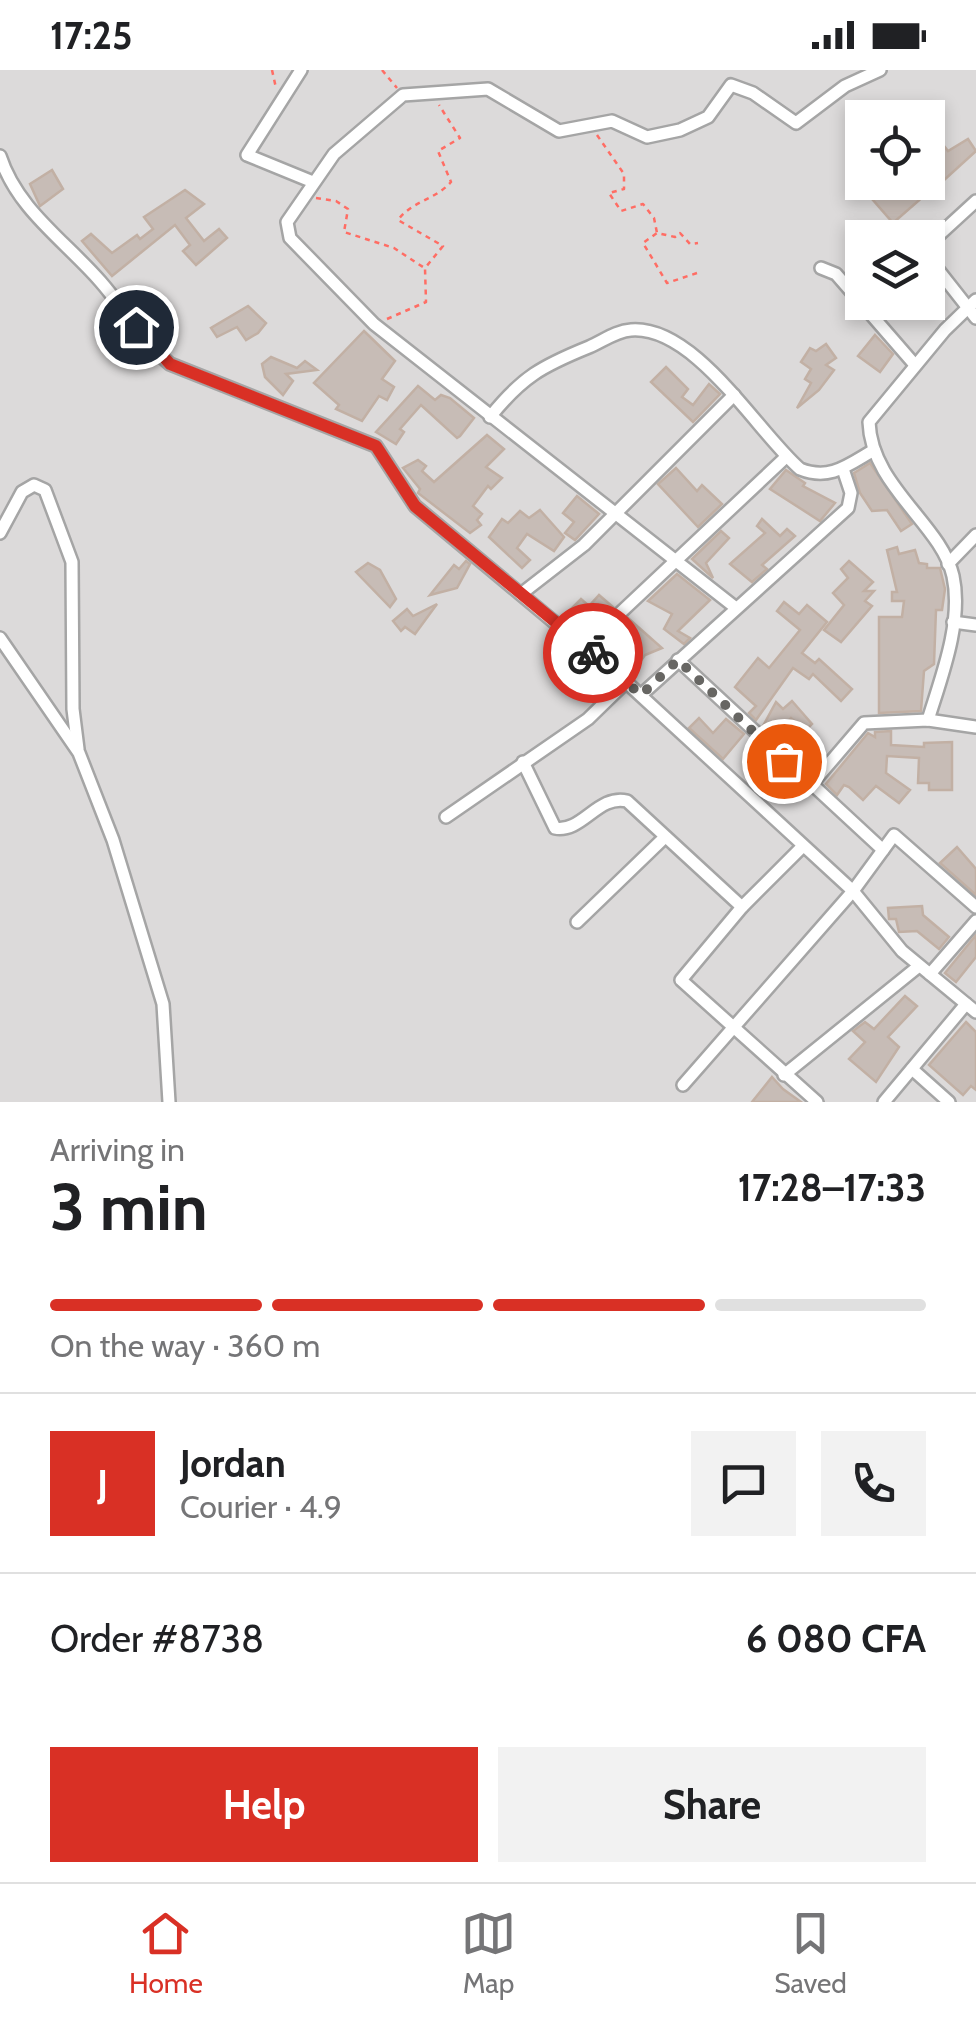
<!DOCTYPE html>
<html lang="en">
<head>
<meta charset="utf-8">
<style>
	body { margin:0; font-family:Cabin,sans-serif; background:#f2f2f2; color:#202124; height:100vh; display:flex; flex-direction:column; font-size:38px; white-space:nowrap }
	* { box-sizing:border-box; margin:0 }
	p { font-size:32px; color:#757577 }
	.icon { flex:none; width:55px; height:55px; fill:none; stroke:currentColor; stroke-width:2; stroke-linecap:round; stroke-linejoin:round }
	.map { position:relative; height:1032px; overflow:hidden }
	.sheet { display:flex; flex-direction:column; background:#fff; flex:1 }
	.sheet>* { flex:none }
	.tools { position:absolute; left:845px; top:30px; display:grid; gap:20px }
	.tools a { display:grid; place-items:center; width:100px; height:100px; border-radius:0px; background:#fff; box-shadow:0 5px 15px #0003; font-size:50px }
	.pin { position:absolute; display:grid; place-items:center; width:85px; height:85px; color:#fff; margin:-42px; border:5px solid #fff; border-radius:50%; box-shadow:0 2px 10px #0007 }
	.courier { position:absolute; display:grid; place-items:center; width:100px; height:100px; margin:-50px; border:8px solid #d93025; border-radius:50%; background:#fff; color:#222; box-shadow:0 2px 12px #0007 }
	.head em { font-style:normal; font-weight:800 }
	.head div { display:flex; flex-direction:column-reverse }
	.head { display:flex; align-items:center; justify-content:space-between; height:170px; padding:0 50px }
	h1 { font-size:65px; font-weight:800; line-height:75px }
	.bar { display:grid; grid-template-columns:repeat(4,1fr); gap:15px 10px; align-content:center; height:120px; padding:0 50px }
	.bar i { height:12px; border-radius:8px; background:#e0e0e0 }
	.bar .current { background:#d93025 }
	.bar p { grid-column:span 4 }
	.line { display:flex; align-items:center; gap:25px; padding:0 50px; border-top:2px solid #e0e0e0 }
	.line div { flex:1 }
	.round { display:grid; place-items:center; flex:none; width:105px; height:105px; border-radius:0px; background:#f2f2f2 }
	.button { display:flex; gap:20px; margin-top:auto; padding:20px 50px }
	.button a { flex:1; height:115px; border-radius:0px; background:#d93025; color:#fff; font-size:40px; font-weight:800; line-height:115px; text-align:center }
	.button a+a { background:#f2f2f2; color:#202124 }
	.status { display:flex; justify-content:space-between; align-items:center; height:70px; padding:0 50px; background:#fff; direction:ltr }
	.status svg { height:28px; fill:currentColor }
	.menu { display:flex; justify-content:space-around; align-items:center; height:140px; border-top:2px solid #e0e0e0; background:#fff; font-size:28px; color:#757577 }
	.menu a { display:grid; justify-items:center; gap:5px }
	.menu .current { color:#d93025 }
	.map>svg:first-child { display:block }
	.residential { fill:#dcdada; fill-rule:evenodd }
	.building { fill:#c7bcb6; stroke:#c2b0a4; stroke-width:2.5 }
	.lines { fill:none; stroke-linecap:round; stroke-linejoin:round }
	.minor-casing { stroke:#a5a5a5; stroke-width:16 }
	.path { stroke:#ff6d64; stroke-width:2.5; stroke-dasharray:5 5; stroke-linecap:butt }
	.minor { stroke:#fff; stroke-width:11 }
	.done { stroke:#676663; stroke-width:10; stroke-dasharray:0 18 }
	.route { stroke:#d93025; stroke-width:12 }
</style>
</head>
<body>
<div class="status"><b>17:25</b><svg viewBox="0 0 49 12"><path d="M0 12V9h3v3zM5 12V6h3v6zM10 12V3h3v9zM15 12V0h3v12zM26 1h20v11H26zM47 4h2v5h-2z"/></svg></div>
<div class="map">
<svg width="976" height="1032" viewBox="0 0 976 1032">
	<rect width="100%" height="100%" fill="#efebe3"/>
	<path class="residential" d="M0,0H976V1032H0ZM862,48H928V112H862ZM862,168H928V232H862Z"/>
	<g class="building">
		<path d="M968,69L976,81L942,112L928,96V84L941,72L948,81Z"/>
		<path d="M52,100L63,119L40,136L30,114Z"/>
		<path d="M882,112H910L924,126L893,153L873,130L886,118Z"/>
		<path d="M185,120L204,134L186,148L204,171L219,159L227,168L196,195L183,181L190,175L175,155L112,206L82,171L91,164L112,183L137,165L140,169L153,159L144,147Z"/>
		<path d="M248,236L266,253L258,263L246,270L237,257L217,267L211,258Z"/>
		<path d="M364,261L395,291L382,309L394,317L387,330L379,326L362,351L336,339L339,335L314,313Z"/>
		<path d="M875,265L893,284L880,302L858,286Z"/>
		<path d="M826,274L836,288L826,295L834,300L819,320L797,338L811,313L805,309L811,299L801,292L810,278L816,281Z"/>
		<path d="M271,287L297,298L305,291L317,300L286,304L293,311L283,325L265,307L262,294Z"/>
		<path d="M666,297L688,319L682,327L693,335L709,314L720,324L693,352L651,312Z"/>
		<path d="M418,316L435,330L441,325L450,328L474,348L460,366L457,368L421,335L400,359L404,362L396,374L376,362Z"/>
		<path d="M487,365L504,379L486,397L502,408L491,419L488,416L473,436L482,444L477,450L481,455L470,463L418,423L420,419L403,398L418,390L426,396L422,401L434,412Z"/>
		<path d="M870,393L912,454L901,461L887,440L872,441L860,423L854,403Z"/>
		<path d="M676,398L697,421L702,415L722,434L698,457L658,414Z"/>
		<path d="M786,400L805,413L803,416L835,433L820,451L770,419Z"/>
		<path d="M577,426L599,444L575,470L565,463L574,452L563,443Z"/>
		<path d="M540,440L564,467L554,481L527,464L517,478L530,490L522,498L489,467L502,449L508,453L520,441L529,448Z"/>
		<path d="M762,449L780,466L787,459L795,466L762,495L767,499L752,512L730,494L765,463L757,456Z"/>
		<path d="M721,461L729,468L706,493L713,508L692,489Z"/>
		<path d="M897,477L899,484L915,480L919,493L927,494V498H940L945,519L942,540H936L934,594L924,601L921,641L879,643V547H902L904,531H892V522H897L887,480Z"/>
		<path d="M466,491L470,494L457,518L430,525L454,495L459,499Z"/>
		<path d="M849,491L873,512L864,521H874L865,531L872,536L841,572L824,560L844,535L833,523L848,508L841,499Z"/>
		<path d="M368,493L380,500L396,529L390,537L356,502Z"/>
		<path d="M677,504L710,530L678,561L690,568L684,574L664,559L672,544L648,531Z"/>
		<path d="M599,525L613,537L584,564L574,554L579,550L567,543L581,529L589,536Z"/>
		<path d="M784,532L799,544L807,535L827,552L802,583L815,593L819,589L852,619L841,631L813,604L809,609L793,598L756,650L749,643L756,636L735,617L758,588L769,598L800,560L777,541Z"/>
		<path d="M437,534L415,564L405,557L401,561L393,551L407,539L413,546Z"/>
		<path d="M628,548L662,578L645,585L632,603L621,595L631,581L625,576L628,562L622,554Z"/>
		<path d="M792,631L812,654L805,661L791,648L774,666L763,656L776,632L783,639Z"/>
		<path d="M699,648L713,663L726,649L744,664L723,689L689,658Z"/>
		<path d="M891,661V675L924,677V673L952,672V720H929V713H918L919,688L887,686L886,703L910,720L899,733L876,716L863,730L849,717L844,715L837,725L826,714L868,663L875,667V662Z"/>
		<path d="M957,777L976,799V825L940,793Z"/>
		<path d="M922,836L923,845L949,867L939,879L917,861L899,862L896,849H889L888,838Z"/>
		<path d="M976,865V887L956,912L945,903Z"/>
		<path d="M905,926L917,936L888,967L899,977L876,1012L849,989L865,972L853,961L865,952L874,959Z"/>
		<path d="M966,952L976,962V1020L971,1016L963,1025L929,995Z"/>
		<path d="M772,1007L783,1019L801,1032H752Z"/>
	</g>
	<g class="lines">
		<defs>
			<g id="minor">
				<path d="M301,0L247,85L313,112"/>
				<path d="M0,86C17,139 64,170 100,211C124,238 141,270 170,294L376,376L415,436L626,612L853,821L902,881L976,942"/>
				<path d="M928,175L976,131"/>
				<path d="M928,187L976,248"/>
				<path d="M821,198L836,204L915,295"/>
				<path d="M490,347C522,307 542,296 589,277C603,271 616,261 631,260C695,255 758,363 800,399C830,411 848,395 874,380"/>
				<path d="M0,463L22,422L34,415L45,420L72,492L73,639L78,679"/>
				<path d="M948,494L976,465"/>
				<path d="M521,524L584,475L734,325"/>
				<path d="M736,538L374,254L290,168L287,152L334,84L403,25L488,19L559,61L612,51L647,67L680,60L708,47L731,15L753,23L796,53L845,16L880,0"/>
				<path d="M953,552L976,555"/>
				<path d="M0,568L79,683L113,770L163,934L169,1032"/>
				<path d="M585,576L786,387"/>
				<path d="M678,590L883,780"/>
				<path d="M641,625L848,438L851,423L843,399"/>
				<path d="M928,650C941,608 963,552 953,506C941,454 871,416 869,352L945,260L976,230"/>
				<path d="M523,692L555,758C582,763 598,724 627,731L742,837"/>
				<path d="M810,716L864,653L928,650L976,657"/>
				<path d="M446,747L588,649L626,612"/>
				<path d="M803,776L742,837L681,910L817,1032"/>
				<path d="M577,852L665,767"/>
				<path d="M930,904L976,851"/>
				<path d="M912,999L949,1032"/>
				<path d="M784,1005L919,896"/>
				<path d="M683,1015L853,821L894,765L976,837"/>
				<path d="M884,1032L966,934"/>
			</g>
		</defs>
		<use href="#minor" class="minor-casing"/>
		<g class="path">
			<path d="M272,0L276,18"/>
			<path d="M382,0L397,18"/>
			<path d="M597,65L624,104V119L609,123L621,141L643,134L654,148L657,163"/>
			<path d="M316,128L336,131L348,139L344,162L394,178L423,197"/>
			<path d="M697,203L667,213L643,173L657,163L675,167L680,163L690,174L698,173"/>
			<path d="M387,249L426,232L425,198L443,176L398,150C412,131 435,130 451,112L438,81L460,68L439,35"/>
		</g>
		<use href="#minor" class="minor"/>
	</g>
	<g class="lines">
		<path class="done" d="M593,583L641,625L678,590L784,691"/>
		<path class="route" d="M136,257L170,294L376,376L415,436L593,583"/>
	</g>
</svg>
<div class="tools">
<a><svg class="icon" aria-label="locate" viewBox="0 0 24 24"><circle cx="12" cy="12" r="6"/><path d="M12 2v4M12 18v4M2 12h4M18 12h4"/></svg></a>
<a><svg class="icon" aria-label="layers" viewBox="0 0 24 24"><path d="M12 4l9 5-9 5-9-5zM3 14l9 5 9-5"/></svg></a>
</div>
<div class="pin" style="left:784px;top:691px;background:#ea580c"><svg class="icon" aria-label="bag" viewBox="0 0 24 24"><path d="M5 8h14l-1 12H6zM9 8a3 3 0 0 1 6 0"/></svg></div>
<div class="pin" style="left:136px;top:257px;background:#1f2937"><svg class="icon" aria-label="home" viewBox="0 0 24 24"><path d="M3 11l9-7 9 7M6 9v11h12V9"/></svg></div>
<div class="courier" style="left:593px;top:583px"><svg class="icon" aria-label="bike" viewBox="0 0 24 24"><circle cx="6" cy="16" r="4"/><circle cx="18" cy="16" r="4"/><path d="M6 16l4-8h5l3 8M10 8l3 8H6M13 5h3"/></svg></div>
</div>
<section class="sheet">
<div class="head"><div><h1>3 min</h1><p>Arriving in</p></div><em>17:28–17:33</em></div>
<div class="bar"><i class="current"></i><i class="current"></i><i class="current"></i><i></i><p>On the way · 360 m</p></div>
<div class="line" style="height:180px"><b class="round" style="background:#d93025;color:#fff">J</b><div><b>Jordan</b><p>Courier · 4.9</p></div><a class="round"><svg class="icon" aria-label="chat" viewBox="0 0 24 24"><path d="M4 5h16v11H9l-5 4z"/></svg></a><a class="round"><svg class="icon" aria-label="phone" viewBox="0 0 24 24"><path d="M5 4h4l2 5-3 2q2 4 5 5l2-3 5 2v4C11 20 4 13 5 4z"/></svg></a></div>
<div class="line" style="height:130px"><div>Order #8738</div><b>6 080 CFA</b></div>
<div class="button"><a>Help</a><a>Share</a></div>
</section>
<nav class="menu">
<a class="current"><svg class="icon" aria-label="home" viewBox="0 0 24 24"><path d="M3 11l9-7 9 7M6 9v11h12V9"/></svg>Home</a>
<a><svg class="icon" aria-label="map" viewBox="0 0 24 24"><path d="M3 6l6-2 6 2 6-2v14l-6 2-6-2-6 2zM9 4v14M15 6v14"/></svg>Map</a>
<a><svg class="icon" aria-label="saved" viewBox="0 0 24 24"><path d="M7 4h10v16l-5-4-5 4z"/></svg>Saved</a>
</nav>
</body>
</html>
